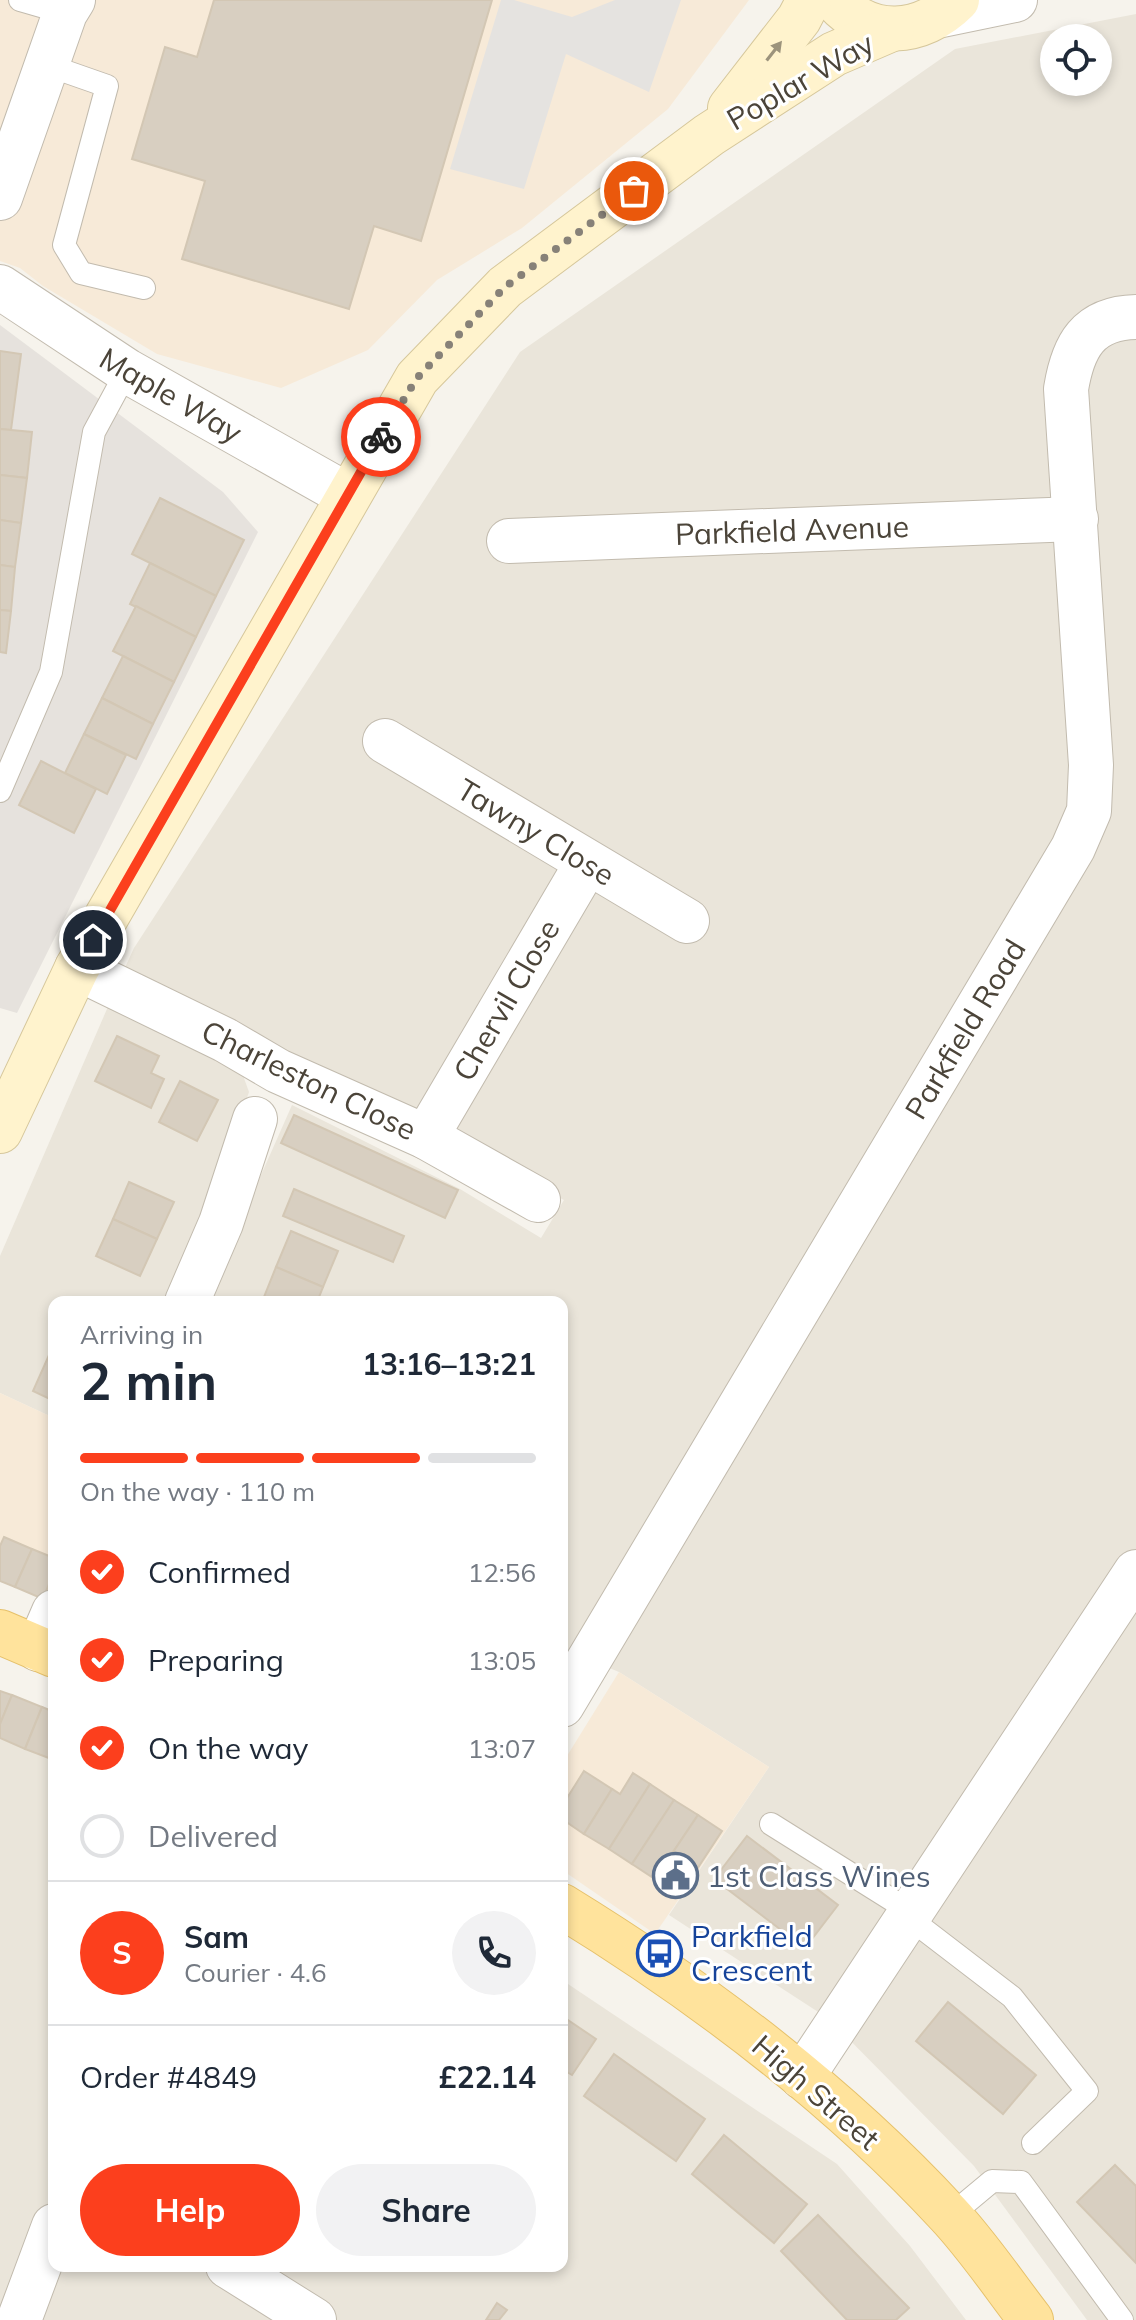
<!DOCTYPE html>
<html lang="en">
<head>
<meta charset="utf-8">
<style>
	body { margin:0; font-family:Mulish,sans-serif; background:#f2f2f3; color:#1f2937; height:100vh; display:flex; flex-direction:column; font-size:30px; white-space:nowrap }
	* { box-sizing:border-box; margin:0 }
	p { font-size:26px; color:#747a83 }
	.icon { flex:none; width:44px; height:44px; fill:none; stroke:currentColor; stroke-width:2; stroke-linecap:round; stroke-linejoin:round }
	.map { position:relative; flex:1; overflow:hidden }
	.side { position:absolute; left:48px; top:1296px; width:520px; height:976px; display:flex; flex-direction:column; background:#fff; border-radius:16px; box-shadow:0 4px 12px #0003 }
	.side>* { flex:none }
	.buttons { position:absolute; left:1040px; top:24px; display:grid; gap:16px }
	.buttons a { display:grid; place-items:center; width:72px; height:72px; border-radius:50%; background:#fff; box-shadow:0 4px 12px #0003; font-size:40px }
	.pin { position:absolute; display:grid; place-items:center; width:68px; height:68px; color:#fff; margin:-34px; border:4px solid #fff; border-radius:50%; box-shadow:0 2px 8px #0007 }
	.courier { position:absolute; display:grid; place-items:center; width:80px; height:80px; margin:-40px; border:6px solid #fc3f1d; border-radius:50%; background:#fff; color:#222; box-shadow:0 2px 10px #0007 }
	.head em { font-style:normal; font-weight:700 }
	.head div { display:flex; flex-direction:column-reverse }
	.head { display:flex; align-items:center; justify-content:space-between; height:136px; padding:0 32px }
	h1 { font-size:52px; font-weight:700; line-height:60px }
	.bar { display:grid; grid-template-columns:repeat(4,1fr); gap:12px 8px; align-content:center; height:96px; padding:0 32px }
	.bar i { height:10px; border-radius:6px; background:#e0e1e3 }
	.bar .on { background:#fc3f1d }
	.bar p { grid-column:span 4 }
	.line { display:flex; align-items:center; gap:20px; padding:0 32px; border-top:2px solid #e0e1e3 }
	.line div { flex:1 }
	.round { display:grid; place-items:center; flex:none; width:84px; height:84px; border-radius:42px; background:#f2f2f3 }
	ol { padding:0 32px; list-style:none }
	li { display:flex; align-items:center; gap:24px; height:88px }
	li p { margin-inline-start:auto }
	li .icon { padding:8px; border-radius:50%; background:#fc3f1d; color:#fff; stroke-width:4 }
	li:last-child { color:#747a83 }
	li i { width:44px; height:44px; border:4px solid #e0e1e3; border-radius:50% }
	.primary-button { display:flex; gap:16px; margin-top:auto; padding:16px 32px }
	.primary-button a { flex:1; height:92px; border-radius:48px; background:#fc3f1d; color:#fff; font-size:32px; font-weight:700; line-height:92px; text-align:center }
	.primary-button a+a { background:#f2f2f3; color:#1f2937 }
	.map>svg:first-child { display:block }
	.residential { fill:#eae5da; fill-rule:evenodd }
	.commercial { fill:#f7ead8 }
	.industrial { fill:#e6e2dd }
	.parking { fill:#e5e3e0 }
	.building { fill:#d8cfc1; stroke:#d3c7b4; stroke-width:2 }
	.lines { fill:none; stroke-linecap:round; stroke-linejoin:round }
	.lane-casing { stroke:#c2bbae; stroke-width:24 }
	.street-casing { stroke:#c2bbae; stroke-width:46 }
	.secondary-casing { stroke:#d6c79b; stroke-width:46 }
	.primary-casing { stroke:#e6c16a; stroke-width:46 }
	.lane { stroke:#fff; stroke-width:22 }
	.street { stroke:#fff; stroke-width:44 }
	.secondary { stroke:#fff3cd; stroke-width:44 }
	.primary { stroke:#ffe39c; stroke-width:44 }
	.oneway { fill:#9c937c }
	.done { stroke:#878178; stroke-width:8; stroke-dasharray:0 14.4 }
	.route { stroke:#fc3f1d; stroke-width:10 }
	.labels { text-anchor:middle; dominant-baseline:central; stroke-width:6; stroke-linejoin:round; paint-order:stroke }
	.street-label { font-size:30px; fill:#4b4439; stroke:#fff }
	.service-label { font-size:30px; fill:#4e5e75; stroke:#fff; text-anchor:start }
	.transit-label { font-size:30px; fill:#164399; stroke:#fff; text-anchor:start }
</style>
</head>
<body>
<div class="map">
<svg width="1136" height="2320" viewBox="0 0 1136 2320">
	<rect width="100%" height="100%" fill="#f6f3ec"/>
	<g class="residential">
		<path d="M1136,14V2320H1087L974,2166L829,2019L669,1915L769,1767L619,1672L562,1648V1302H205L292,1105L460,1189L541,1238L564,1200L122,974L134,948L520,352L955,49ZM1054,38H1098V82H1054Z"/>
		<path d="M110,1002L241,1070L249,1092L208,1212L169,1302H54V1418L0,1393V1256Z"/>
		<path d="M0,1738L54,1760V2266H562V1980L837,2164L910,2246L966,2320H0Z"/>
	</g>
	<g class="commercial">
		<path d="M0,0H749L668,109L522,228L437,280L368,350L281,388L157,354L43,286L20,268L0,261Z"/>
		<path d="M0,1393L54,1418V1572L43,1599L0,1581Z"/>
		<path d="M619,1672L769,1767L655,1934L562,1870V1764Z"/>
	</g>
	<path class="industrial" d="M0,325L223,492L258,532L17,1013L0,1008Z"/>
	<path class="parking" d="M501,0H514L572,17L615,0H681L649,92L566,54L524,189L450,169Z"/>
	<g class="building">
		<path d="M214,0H492L421,241L374,226L349,309L182,259L205,181L132,159L165,47L197,57Z"/>
		<path d="M0,351L21,354L11,430L0,429Z"/>
		<path d="M0,429L32,432L27,478L0,475Z"/>
		<path d="M0,475L27,478L21,523L0,520Z"/>
		<path d="M160,498L244,540L216,596L132,554Z"/>
		<path d="M0,520L21,523L15,567L0,565Z"/>
		<path d="M150,563L216,596L196,637L130,604Z"/>
		<path d="M0,565L15,567L11,611L0,610Z"/>
		<path d="M136,606L196,637L174,682L113,651Z"/>
		<path d="M0,610L11,611L6,653L0,652Z"/>
		<path d="M123,656L174,682L153,724L102,698Z"/>
		<path d="M102,698L153,724L136,759L84,734Z"/>
		<path d="M84,734L126,755L107,794L65,773Z"/>
		<path d="M41,761L96,789L74,833L19,805Z"/>
		<path d="M117,1036L159,1056L151,1073L164,1079L151,1108L95,1081Z"/>
		<path d="M180,1081L218,1100L197,1141L159,1122Z"/>
		<path d="M294,1115L458,1190L445,1218L281,1143Z"/>
		<path d="M129,1182L174,1202L157,1239L113,1219Z"/>
		<path d="M294,1189L404,1236L393,1262L283,1216Z"/>
		<path d="M113,1219L157,1239L140,1276L96,1256Z"/>
		<path d="M291,1231L338,1251L323,1287L276,1267Z"/>
		<path d="M276,1267L323,1287L317,1302H262Z"/>
		<path d="M49,1355L54,1357V1401L33,1391Z"/>
		<path d="M4,1537L32,1549L15,1587L0,1581V1546Z"/>
		<path d="M32,1549L54,1558V1572L43,1599L15,1587Z"/>
		<path d="M0,1691L12,1695L0,1724Z"/>
		<path d="M12,1695L42,1707L25,1749L0,1738V1724Z"/>
		<path d="M42,1707L54,1712V1760L25,1749Z"/>
		<path d="M584,1771L612,1789L584,1834L562,1819V1806Z"/>
		<path d="M633,1773L650,1784L609,1849L584,1834L612,1789L620,1794Z"/>
		<path d="M650,1784L674,1800L632,1864L609,1849Z"/>
		<path d="M674,1800L698,1815L655,1879L632,1864Z"/>
		<path d="M698,1815L722,1831L680,1895L655,1879Z"/>
		<path d="M747,1836L838,1905L805,1948L714,1879Z"/>
		<path d="M948,2002L1036,2075L1003,2114L916,2041Z"/>
		<path d="M562,2016L596,2039L572,2075L562,2069Z"/>
		<path d="M614,2054L705,2119L676,2161L584,2096Z"/>
		<path d="M724,2135L807,2204L774,2243L692,2174Z"/>
		<path d="M1115,2165L1136,2186V2263L1077,2202Z"/>
		<path d="M818,2215L909,2308L896,2320H847L781,2251Z"/>
		<path d="M497,2303L507,2310L499,2320H486Z"/>
	</g>
	<g class="lines">
		<defs>
			<g id="lane">
				<path d="M20,0L65,13"/>
				<path d="M47,65L107,86L64,245L81,273L144,288"/>
				<path d="M0,791L51,672L94,432L127,371"/>
				<path d="M771,1824L913,1913"/>
				<path d="M909,1918L1012,1997L1087,2091L1033,2143"/>
				<path d="M950,2216L992,2181L1021,2182L1122,2320"/>
			</g>
			<g id="street">
				<path d="M942,15L1015,0"/>
				<path d="M0,198L65,13L73,0"/>
				<path d="M0,287L127,371L347,495"/>
				<path d="M509,541L1076,519"/>
				<path d="M385,741L687,921"/>
				<path d="M77,968L225,1040L278,1071L426,1137L538,1200"/>
				<path d="M426,1137L587,863"/>
				<path d="M187,1302L221,1223L255,1119"/>
				<path d="M38,1649L54,1612"/>
				<path d="M562,1705L1073,848L1089,811L1091,765L1066,389C1073,346 1088,318 1136,317"/>
				<path d="M802,2077L1136,1572"/>
				<path d="M228,2266L314,2320"/>
				<path d="M19,2320L54,2226"/>
			</g>
			<g id="secondary">
				<path d="M835,0C870,40 921,36 957,0"/>
				<path d="M730,108L799,19L809,0"/>
				<path d="M0,1131L77,968L417,378L505,287L709,135L834,54L892,29"/>
			</g>
			<g id="primary">
				<path d="M0,1632L54,1655"/>
				<path d="M562,1906C702,1992 836,2093 948,2214C978,2246 1004,2285 1031,2320"/>
			</g>
		</defs>
		<use href="#lane" class="lane-casing"/>
		<use href="#street" class="street-casing"/>
		<use href="#secondary" class="secondary-casing"/>
		<use href="#primary" class="primary-casing"/>
		<use href="#lane" class="lane"/>
		<use href="#street" class="street"/>
		<use href="#secondary" class="secondary"/>
		<use href="#primary" class="primary"/>
	</g>
	<defs><path id="oneway-solid" d="M-6-.8H1V-3.2L6.5 0L1 3.2V.8H-6Z" transform="scale(2)"/></defs>
	<use class="oneway" href="#oneway-solid" transform="translate(774 51) rotate(-52)"/>
	<g class="lines">
		<path class="done" d="M381,437L417,378L505,287L634,191"/>
		<path class="route" d="M93,940L381,437"/>
	</g>
	<defs>
		<symbol id="civic-ring" viewBox="-11 -11 22 22"><circle r="9.5" fill="#fff" stroke="#5c6f8a" stroke-width="1.5"/><path d="M-.6-6.5H3V-4.5H.6V-3L4-1V1h2V6H-6V1h2V-1L-.6-3ZM-1.2 2.5V6h2.4V2.5Z" fill="#5c6f8a"/></symbol>
		<symbol id="bus-ring" viewBox="-11 -11 22 22"><circle r="9.5" fill="#fff" stroke="#1a4fb4" stroke-width="1.5"/><path d="M-5-6H5V4H4V6H2V4H-2V6H-4V4H-5ZM-3.5-4V0h7V-4ZM-3.5 1.2v1.5H-2V1.2ZM2 1.2v1.5H3.5V1.2Z" fill="#1a4fb4"/></symbol>
	</defs>
	<g fill-rule="evenodd">
		<use href="#civic-ring" x="650" y="1850" width="51" height="51"/>
		<use href="#bus-ring" x="634" y="1928" width="51" height="51"/>
	</g>
	<g class="labels">
		<g class="street-label">
			<text transform="translate(800 81) rotate(-30)">Poplar Way</text>
			<text transform="translate(171 395) rotate(30)">Maple Way</text>
			<text transform="translate(792 530) rotate(-2)">Parkfield Avenue</text>
			<text transform="translate(536 832) rotate(31)">Tawny Close</text>
			<text transform="translate(506 1000) rotate(-60)">Chervil Close</text>
			<text transform="translate(965 1029) rotate(-59)">Parkfield Road</text>
			<text transform="translate(309 1080) rotate(26)">Charleston Close</text>
			<text transform="translate(816 2092) rotate(41)">High Street</text>
		</g>
		<g class="service-label">
			<text x="707" y="1876">1st Class Wines</text>
		</g>
		<g class="transit-label">
			<text x="691" y="1936">Parkfield<tspan x="691" dy="34">Crescent</tspan></text>
		</g>
	</g>
</svg>
<div class="buttons">
<a><svg class="icon" aria-label="locate" viewBox="0 0 24 24"><circle cx="12" cy="12" r="6"/><path d="M12 2v4M12 18v4M2 12h4M18 12h4"/></svg></a>
</div>
<div class="pin" style="left:634px;top:191px;background:#ea580c"><svg class="icon" aria-label="bag" viewBox="0 0 24 24"><path d="M5 8h14l-1 12H6zM9 8a3 3 0 0 1 6 0"/></svg></div>
<div class="pin" style="left:93px;top:940px;background:#1f2937"><svg class="icon" aria-label="home" viewBox="0 0 24 24"><path d="M3 11l9-7 9 7M6 9v11h12V9"/></svg></div>
<div class="courier" style="left:381px;top:437px"><svg class="icon" aria-label="bike" viewBox="0 0 24 24"><circle cx="6" cy="16" r="4"/><circle cx="18" cy="16" r="4"/><path d="M6 16l4-8h5l3 8M10 8l3 8H6M13 5h3"/></svg></div>
<section class="side">
<div class="head"><div><h1>2 min</h1><p>Arriving in</p></div><em>13:16–13:21</em></div>
<div class="bar"><i class="on"></i><i class="on"></i><i class="on"></i><i></i><p>On the way · 110 m</p></div>
<ol>
<li><svg class="icon" aria-label="check" viewBox="0 0 24 24"><path d="M5 12l5 5 9-10"/></svg>Confirmed<p>12:56</p></li>
<li><svg class="icon" aria-label="check" viewBox="0 0 24 24"><path d="M5 12l5 5 9-10"/></svg>Preparing<p>13:05</p></li>
<li><svg class="icon" aria-label="check" viewBox="0 0 24 24"><path d="M5 12l5 5 9-10"/></svg>On the way<p>13:07</p></li>
<li><i></i>Delivered</li>
</ol>
<div class="line" style="height:144px"><b class="round" style="background:#fc3f1d;color:#fff">S</b><div><b>Sam</b><p>Courier · 4.6</p></div><a class="round"><svg class="icon" aria-label="phone" viewBox="0 0 24 24"><path d="M5 4h4l2 5-3 2q2 4 5 5l2-3 5 2v4C11 20 4 13 5 4z"/></svg></a></div>
<div class="line" style="height:104px"><div>Order #4849</div><b>£22.14</b></div>
<div class="primary-button"><a>Help</a><a>Share</a></div>
</section>
</div>
</body>
</html>
